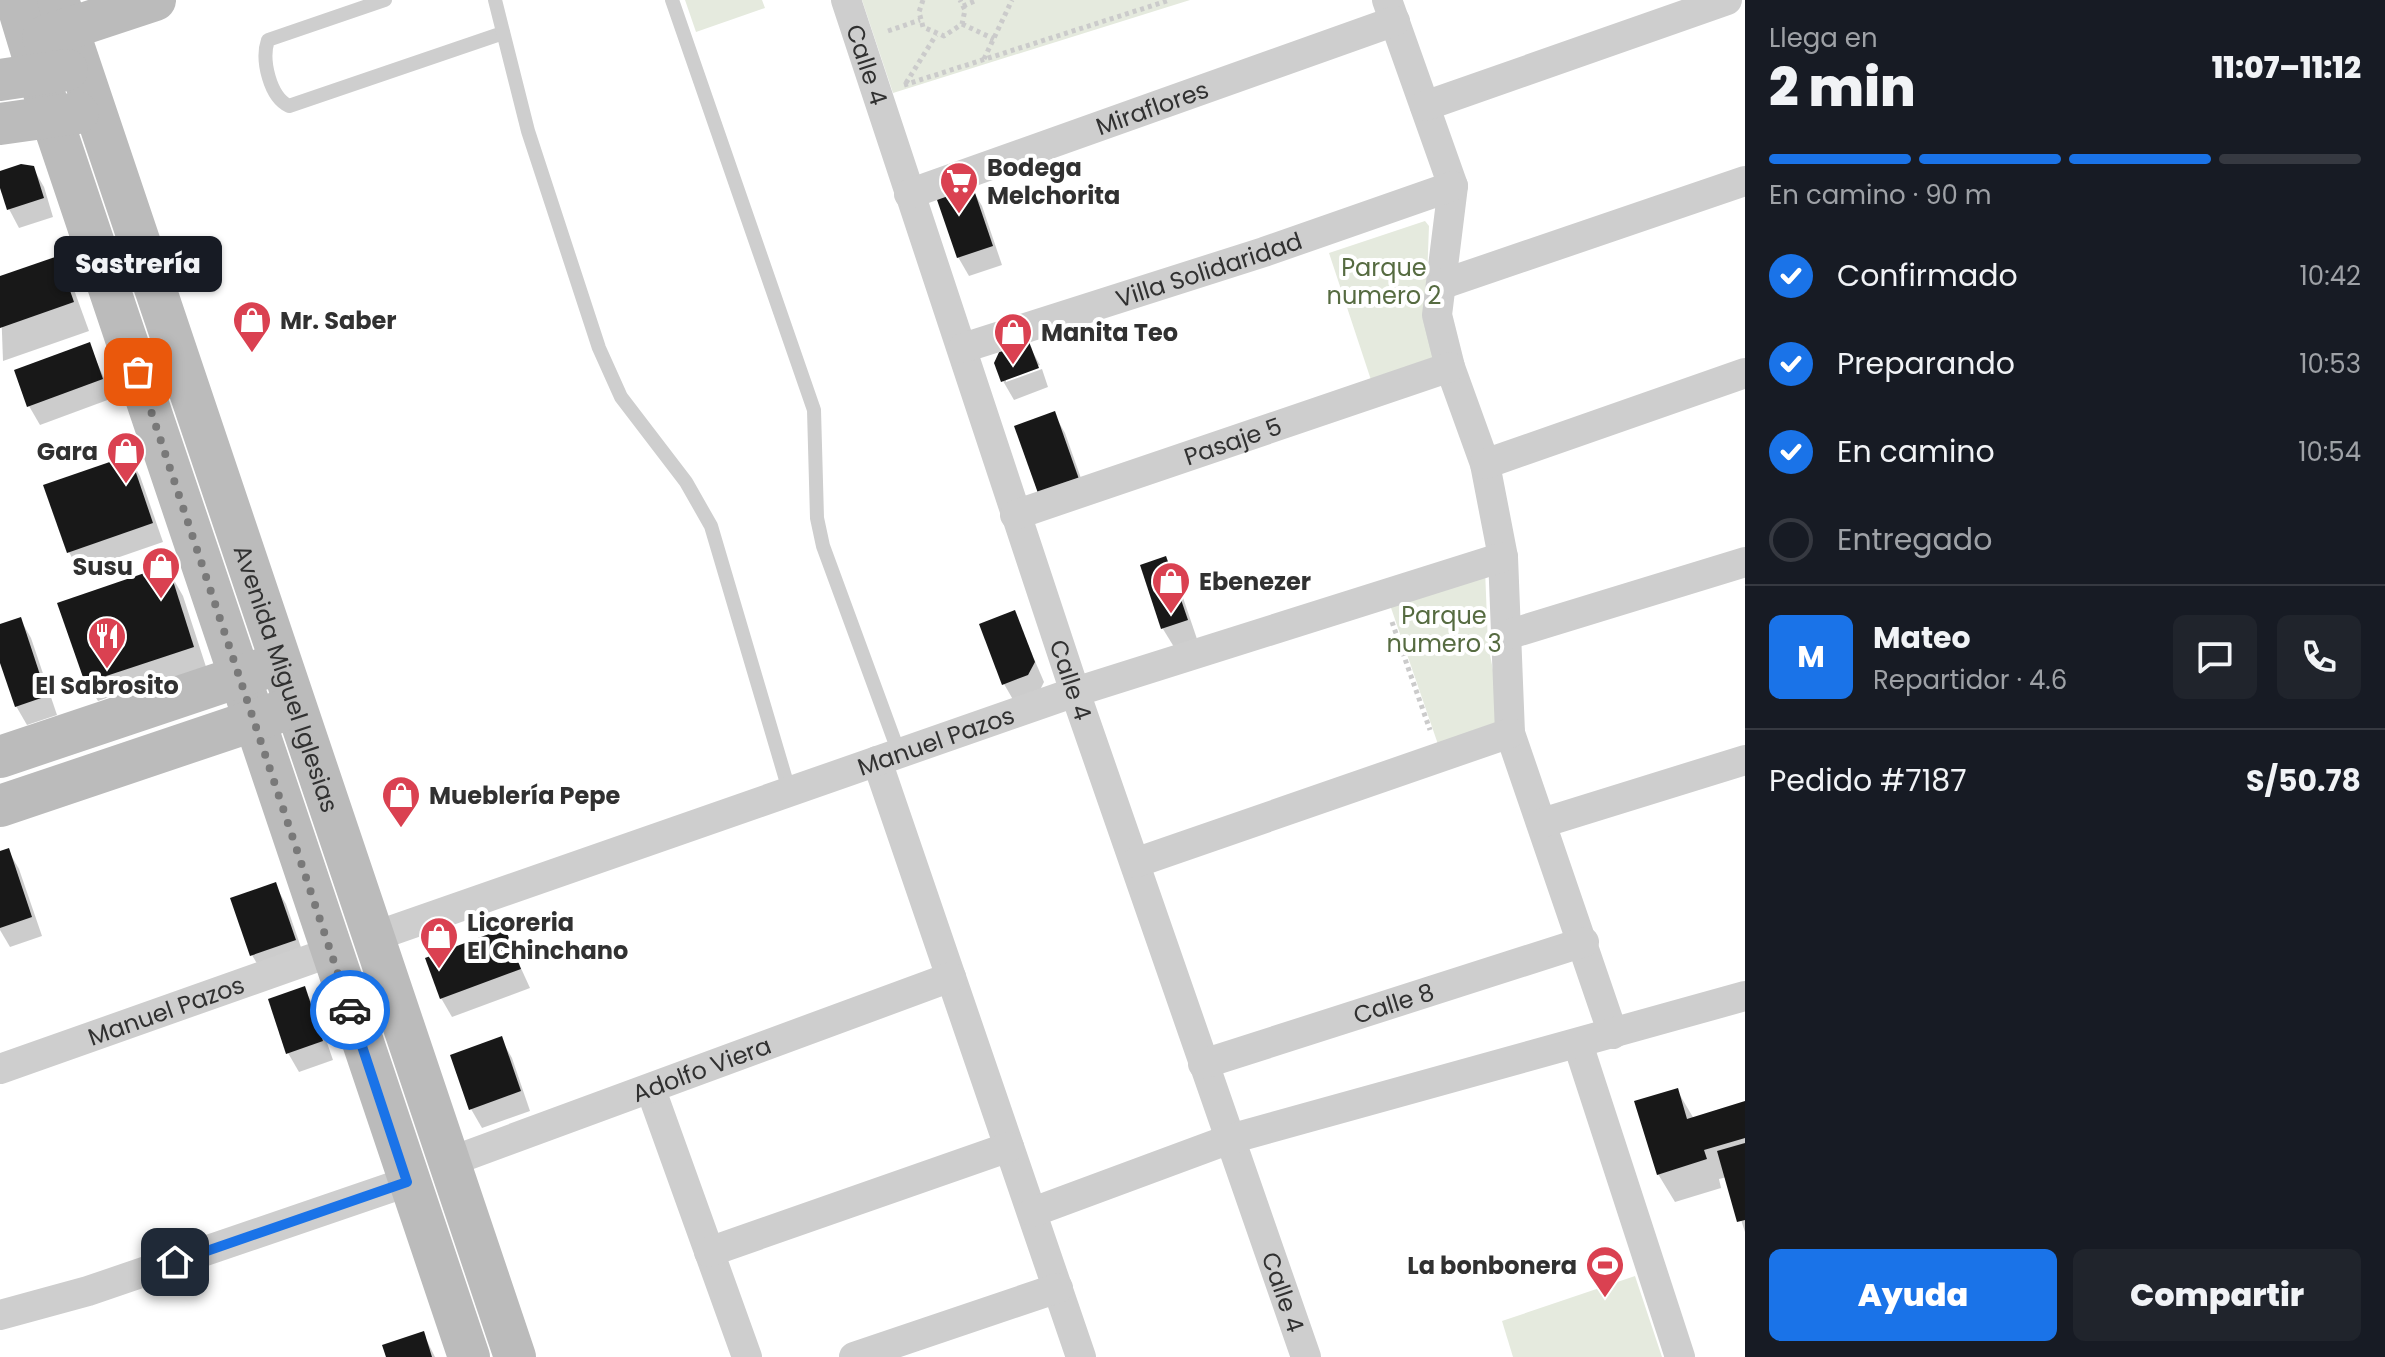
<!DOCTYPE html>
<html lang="es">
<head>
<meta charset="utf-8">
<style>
	body { margin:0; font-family:Poppins,sans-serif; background:#20242c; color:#f1f3f6; height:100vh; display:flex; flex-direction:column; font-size:30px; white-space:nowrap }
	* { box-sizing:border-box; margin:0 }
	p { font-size:26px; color:#9ea1a6 }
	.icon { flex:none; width:44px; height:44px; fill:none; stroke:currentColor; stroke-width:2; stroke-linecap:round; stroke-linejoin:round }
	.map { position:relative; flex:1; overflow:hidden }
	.panel { display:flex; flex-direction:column; background:#171b24; width:640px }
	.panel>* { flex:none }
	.pin { position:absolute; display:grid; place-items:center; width:68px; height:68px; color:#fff; margin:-34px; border-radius:16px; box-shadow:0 4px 12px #0006 }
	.courier { position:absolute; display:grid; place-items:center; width:80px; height:80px; margin:-40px; border:6px solid #1a73e8; border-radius:50%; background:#fff; color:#222; box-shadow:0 2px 10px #0007 }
	.bubble { position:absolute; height:56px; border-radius:12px; background:#171b24; box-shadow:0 2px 6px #0004; font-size:26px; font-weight:800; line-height:56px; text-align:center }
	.summary em { font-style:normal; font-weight:800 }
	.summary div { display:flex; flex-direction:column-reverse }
	.summary { display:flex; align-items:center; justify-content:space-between; height:136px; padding:0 24px }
	h1 { font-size:52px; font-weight:800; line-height:60px }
	.bar { display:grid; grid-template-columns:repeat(4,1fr); gap:12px 8px; align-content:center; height:96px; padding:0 24px }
	.bar i { height:10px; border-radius:6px; background:#363941 }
	.bar .selected { background:#1a73e8 }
	.bar p { grid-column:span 4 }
	.line { display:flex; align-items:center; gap:20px; padding:0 24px; border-top:2px solid #363941 }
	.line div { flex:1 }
	.round { display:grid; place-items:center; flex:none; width:84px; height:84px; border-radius:12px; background:#20242c }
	ol { padding:0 24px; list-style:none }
	li { display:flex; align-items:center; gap:24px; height:88px }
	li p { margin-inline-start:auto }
	li .icon { padding:8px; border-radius:50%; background:#1a73e8; color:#fff; stroke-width:4 }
	li:last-child { color:#9ea1a6 }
	li i { width:44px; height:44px; border:4px solid #363941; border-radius:50% }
	.action { display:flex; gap:16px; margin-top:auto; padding:16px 24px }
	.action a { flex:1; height:92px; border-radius:12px; background:#1a73e8; color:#fff; font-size:32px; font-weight:800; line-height:92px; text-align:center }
	.action a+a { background:#20242c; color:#f1f3f6 }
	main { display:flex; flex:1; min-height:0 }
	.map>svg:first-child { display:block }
	.green { fill:#e5eade }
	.shadow { fill:#0003 }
	.building { fill:#181818 }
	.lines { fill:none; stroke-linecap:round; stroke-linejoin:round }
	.path { stroke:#cbcbcb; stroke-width:5; stroke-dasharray:4 4; stroke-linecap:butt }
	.lane { stroke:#cecece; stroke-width:14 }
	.street { stroke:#cecece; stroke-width:30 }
	.secondary { stroke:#bbb; stroke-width:42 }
	.done { stroke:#797979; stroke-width:8; stroke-dasharray:0 14.4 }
	.route { stroke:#1a73e8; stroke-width:10 }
	.labels { text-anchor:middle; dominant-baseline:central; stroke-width:8; stroke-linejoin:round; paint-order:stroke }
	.street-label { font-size:24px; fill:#313131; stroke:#fff }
	.poi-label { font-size:24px; font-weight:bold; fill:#313131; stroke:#fff; text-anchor:start }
	.park-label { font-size:24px; fill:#566b41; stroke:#fff }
</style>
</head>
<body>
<main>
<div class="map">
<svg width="1745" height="1357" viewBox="0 0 1745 1357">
	<rect width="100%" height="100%" fill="#fff"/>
	<g class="green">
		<path d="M685,0H762L765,8L696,32Z"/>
		<path d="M862,0H1190L893,93Z"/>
		<path d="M1425,221L1429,226L1426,305L1441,366L1374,389L1329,253Z"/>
		<path d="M1485,569L1488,645L1505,730L1441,753L1389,602Z"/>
		<path d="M1635,1276L1662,1357H1513L1502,1321Z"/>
	</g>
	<g class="shadow">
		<path d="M33,168L44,187L53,217L19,228L9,209L0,173Z"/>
		<path d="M971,187L982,206L1002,265L969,276L958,257Z"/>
		<path d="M57,259L73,287L89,331L3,361L0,278Z"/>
		<path d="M1027,342L1040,365L1006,378V382L1042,369L1048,387L1014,400L1003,381Z"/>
		<path d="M89,345L113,398L40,425L29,406Z"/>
		<path d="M1054,414L1065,433L1089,501L1051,514Z"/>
		<path d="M129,457L140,476L163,542L79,571L69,552Z"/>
		<path d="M1165,558L1176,577L1197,639L1174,647L1163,629L1142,566Z"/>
		<path d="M167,568L183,596L209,676L135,700L129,690L98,701L87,683L60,604Z"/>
		<path d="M1014,612L1044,682L1038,694L1015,703L1004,684Z"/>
		<path d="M20,619L31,638L57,715L27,725L16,706L0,656V626Z"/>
		<path d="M8,850L19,869L42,936L10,947L0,930V853Z"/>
		<path d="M275,885L286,904L305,959L263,974L252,955Z"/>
		<path d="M504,931L530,988L452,1017L441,998Z"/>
		<path d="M304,989L315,1008L333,1060L299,1072L288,1053Z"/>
		<path d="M501,1039L512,1058L530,1111L482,1128L471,1109L452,1056Z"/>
		<path d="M1677,1090L1694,1119L1745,1103V1232L1727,1177L1719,1179L1721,1188L1675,1202L1658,1174Z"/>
		<path d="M423,1333L435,1357H388Z"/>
	</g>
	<g class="building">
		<path d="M21,164L34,166L44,198L7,210L0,188V171Z"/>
		<path d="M972,184L993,246L957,258L936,197Z"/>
		<path d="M58,256L74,302L0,328V276Z"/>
		<path d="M1028,339L1039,368L1001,382L994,363L1000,350Z"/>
		<path d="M90,342L103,379L27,407L14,370Z"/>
		<path d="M1055,411L1080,482L1039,496L1014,426Z"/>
		<path d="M130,455L153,523L67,553L43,485Z"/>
		<path d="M1166,556L1188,620L1161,629L1140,565Z"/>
		<path d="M168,565L194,647L85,683L57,603Z"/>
		<path d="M1015,610L1035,662L1028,675L1002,685L979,624Z"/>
		<path d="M21,617L47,696L15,707L0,663V624Z"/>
		<path d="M9,848L32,917L0,928V851Z"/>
		<path d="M276,882L296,940L250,956L230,898Z"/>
		<path d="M505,928L521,969L440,999L425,958Z"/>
		<path d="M305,986L323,1041L286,1054L268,999Z"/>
		<path d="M502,1036L521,1091L469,1110L450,1055Z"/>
		<path d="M1678,1088L1687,1119L1745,1101V1138L1704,1150L1707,1159L1657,1175L1634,1101Z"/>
		<path d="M1745,1143V1220L1737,1222L1717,1151Z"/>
		<path d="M424,1331L432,1357H386L382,1345Z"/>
	</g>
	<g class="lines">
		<g class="path">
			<path d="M923,0L919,12L923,27L944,36L962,24L965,10L960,0"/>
			<path d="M963,6L977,0"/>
			<path d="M962,24L994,39"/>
			<path d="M888,31L920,20"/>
			<path d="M984,59L1012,0"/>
			<path d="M906,83L936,35"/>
			<path d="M904,85L1170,0"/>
			<path d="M1392,622L1430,730"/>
		</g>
		<g class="lane">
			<path d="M385,0L268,40C261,60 270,97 289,106L503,33"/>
			<path d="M495,0L528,131L599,348L621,397L686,482L711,526L789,790"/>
			<path d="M672,0L814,410L817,518L823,546L899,753"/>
		</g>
		<g class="street">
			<path id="s1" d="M846,0L1075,692L1306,1357"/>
			<path d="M1387,0L1453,186L1437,315L1450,367L1485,464L1503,557L1510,733L1613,1034"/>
			<path d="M1425,106L1727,0"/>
			<path id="s2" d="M909,194L1395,21"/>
			<path d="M1443,284L1745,181"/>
			<path id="s3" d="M963,348L1264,252L1453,186"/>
			<path d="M1485,464L1745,373"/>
			<path id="s4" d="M1015,515L1450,367"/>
			<path d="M1507,635L1745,562"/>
			<path d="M877,761L1081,1357"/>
			<path d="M1542,823L1745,760"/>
			<path d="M1135,863L1510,733"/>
			<path id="s5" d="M373,937L1075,692L1503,557"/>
			<path d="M1578,1044L1680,1357"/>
			<path id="s6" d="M1203,1064L1584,942"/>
			<path id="s7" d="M0,1069L331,952"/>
			<path d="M651,1090L747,1357"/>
			<path id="s8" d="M452,1161L951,977"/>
			<path d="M1033,1212L1230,1139L1745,996"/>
			<path d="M709,1252L1009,1147"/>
			<path d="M0,1315L88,1291L407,1182"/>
			<path d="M854,1357L1058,1288"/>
		</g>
		<g class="secondary">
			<path d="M16,0L51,116L469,1357"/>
			<path id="s9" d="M58,0L515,1357"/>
			<path d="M43,37L155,0"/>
			<path d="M0,80L67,70"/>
			<path d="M0,124L78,113"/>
			<path d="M0,757L268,667"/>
			<path d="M0,806L279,712"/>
		</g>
	</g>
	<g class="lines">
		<path class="done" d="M138,372L350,1010"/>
		<path class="route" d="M175,1262L407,1182L350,1010"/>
	</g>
	<defs>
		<symbol id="supermarket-pin" viewBox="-11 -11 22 30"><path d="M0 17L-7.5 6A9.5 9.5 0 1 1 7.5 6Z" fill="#da4151" stroke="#fff"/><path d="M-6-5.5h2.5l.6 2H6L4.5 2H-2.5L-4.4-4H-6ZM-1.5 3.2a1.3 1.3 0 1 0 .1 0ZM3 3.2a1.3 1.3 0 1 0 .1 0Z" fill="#fff"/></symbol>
		<symbol id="shop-pin" viewBox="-11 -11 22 30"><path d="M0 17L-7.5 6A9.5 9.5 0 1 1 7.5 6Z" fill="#da4151" stroke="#fff"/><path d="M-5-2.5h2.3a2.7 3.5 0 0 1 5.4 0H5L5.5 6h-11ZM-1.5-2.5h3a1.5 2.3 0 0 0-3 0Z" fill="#fff"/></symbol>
		<symbol id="restaurant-pin" viewBox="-11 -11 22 30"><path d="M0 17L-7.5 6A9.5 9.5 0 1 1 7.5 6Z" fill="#da4151" stroke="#fff"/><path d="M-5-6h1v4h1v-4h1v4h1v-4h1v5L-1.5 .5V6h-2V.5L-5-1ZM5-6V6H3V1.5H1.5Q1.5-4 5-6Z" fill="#fff"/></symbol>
		<symbol id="stadium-pin" viewBox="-11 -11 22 30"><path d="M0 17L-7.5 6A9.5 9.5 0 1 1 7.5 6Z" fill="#da4151" stroke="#fff"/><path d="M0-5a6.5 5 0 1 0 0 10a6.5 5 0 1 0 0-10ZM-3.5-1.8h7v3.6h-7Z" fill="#fff"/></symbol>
	</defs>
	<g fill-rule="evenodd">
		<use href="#supermarket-pin" x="937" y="159" width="44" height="60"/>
		<use href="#shop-pin" x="230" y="298" width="44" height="60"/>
		<use href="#shop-pin" x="991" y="310" width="44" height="60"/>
		<use href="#shop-pin" x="104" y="429" width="44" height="60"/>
		<use href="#shop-pin" x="139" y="544" width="44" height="60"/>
		<use href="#shop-pin" x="1149" y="559" width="44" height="60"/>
		<use href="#restaurant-pin" x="85" y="614" width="44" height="60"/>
		<use href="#shop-pin" x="379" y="773" width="44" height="60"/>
		<use href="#shop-pin" x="417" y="914" width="44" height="60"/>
		<use href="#stadium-pin" x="1583" y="1243" width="44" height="60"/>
	</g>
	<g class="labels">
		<g class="street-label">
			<text stroke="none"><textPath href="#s1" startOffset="68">Calle 4</textPath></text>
			<text stroke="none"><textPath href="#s2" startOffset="258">Miraflores</textPath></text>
			<text stroke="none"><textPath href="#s3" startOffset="258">Villa Solidaridad</textPath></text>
			<text stroke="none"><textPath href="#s4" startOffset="230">Pasaje 5</textPath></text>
			<text stroke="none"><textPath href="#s9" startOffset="716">Avenida Miguel Iglesias</textPath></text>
			<text stroke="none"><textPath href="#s1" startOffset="716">Calle 4</textPath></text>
			<text stroke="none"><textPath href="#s5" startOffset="596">Manuel Pazos</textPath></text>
			<text stroke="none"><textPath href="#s6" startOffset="200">Calle 8</textPath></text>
			<text stroke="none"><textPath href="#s7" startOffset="176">Manuel Pazos</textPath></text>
			<text stroke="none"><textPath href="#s8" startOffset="266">Adolfo Viera</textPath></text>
			<text stroke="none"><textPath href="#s1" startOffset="1364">Calle 4</textPath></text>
		</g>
		<g class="poi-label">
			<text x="987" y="167">Bodega<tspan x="987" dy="28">Melchorita</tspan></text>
			<text x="280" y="320">Mr. Saber</text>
			<text x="1041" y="332">Manita Teo</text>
			<text x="98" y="451" text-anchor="end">Gara</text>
			<text x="133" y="566" text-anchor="end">Susu</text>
			<text x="1199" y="581">Ebenezer</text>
			<text x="107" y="685" text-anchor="middle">El Sabrosito</text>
			<text x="429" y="795">Mueblería Pepe</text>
			<text x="467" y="922">Licoreria<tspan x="467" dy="28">El Chinchano</tspan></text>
			<text x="1577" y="1265" text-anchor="end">La bonbonera</text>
		</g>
		<g class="park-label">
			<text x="1384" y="267">Parque<tspan x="1384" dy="28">numero 2</tspan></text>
			<text x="1444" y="615">Parque<tspan x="1444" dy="28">numero 3</tspan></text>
		</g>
	</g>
</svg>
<div class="pin" style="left:138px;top:372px;background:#ea580c"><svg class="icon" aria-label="bag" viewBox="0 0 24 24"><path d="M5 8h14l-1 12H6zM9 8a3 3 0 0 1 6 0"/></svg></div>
<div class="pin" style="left:175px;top:1262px;background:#1f2937"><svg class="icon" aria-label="home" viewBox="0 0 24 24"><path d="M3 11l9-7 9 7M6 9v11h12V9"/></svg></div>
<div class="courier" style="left:350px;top:1010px"><svg class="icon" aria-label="car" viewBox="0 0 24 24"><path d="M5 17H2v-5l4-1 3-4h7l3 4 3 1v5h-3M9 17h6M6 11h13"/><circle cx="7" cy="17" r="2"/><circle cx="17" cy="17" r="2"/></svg></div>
<div class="bubble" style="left:54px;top:236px;width:168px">Sastrería</div>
</div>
<section class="panel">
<div class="summary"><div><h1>2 min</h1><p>Llega en</p></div><em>11:07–11:12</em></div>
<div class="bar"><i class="selected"></i><i class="selected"></i><i class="selected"></i><i></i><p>En camino · 90 m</p></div>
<ol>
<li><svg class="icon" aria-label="check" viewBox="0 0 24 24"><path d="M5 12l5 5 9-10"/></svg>Confirmado<p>10:42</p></li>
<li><svg class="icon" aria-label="check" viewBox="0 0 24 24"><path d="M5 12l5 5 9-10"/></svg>Preparando<p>10:53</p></li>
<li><svg class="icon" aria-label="check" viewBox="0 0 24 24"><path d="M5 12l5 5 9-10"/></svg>En camino<p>10:54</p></li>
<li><i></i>Entregado</li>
</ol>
<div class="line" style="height:144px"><b class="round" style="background:#1a73e8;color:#fff">M</b><div><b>Mateo</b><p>Repartidor · 4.6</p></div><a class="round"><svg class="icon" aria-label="chat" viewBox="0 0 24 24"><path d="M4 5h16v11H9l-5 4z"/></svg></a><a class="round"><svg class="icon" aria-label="phone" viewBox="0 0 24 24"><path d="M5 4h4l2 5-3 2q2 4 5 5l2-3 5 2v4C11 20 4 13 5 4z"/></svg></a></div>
<div class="line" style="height:104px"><div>Pedido #7187</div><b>S/50.78</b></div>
<div class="action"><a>Ayuda</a><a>Compartir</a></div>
</section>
</main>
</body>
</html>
